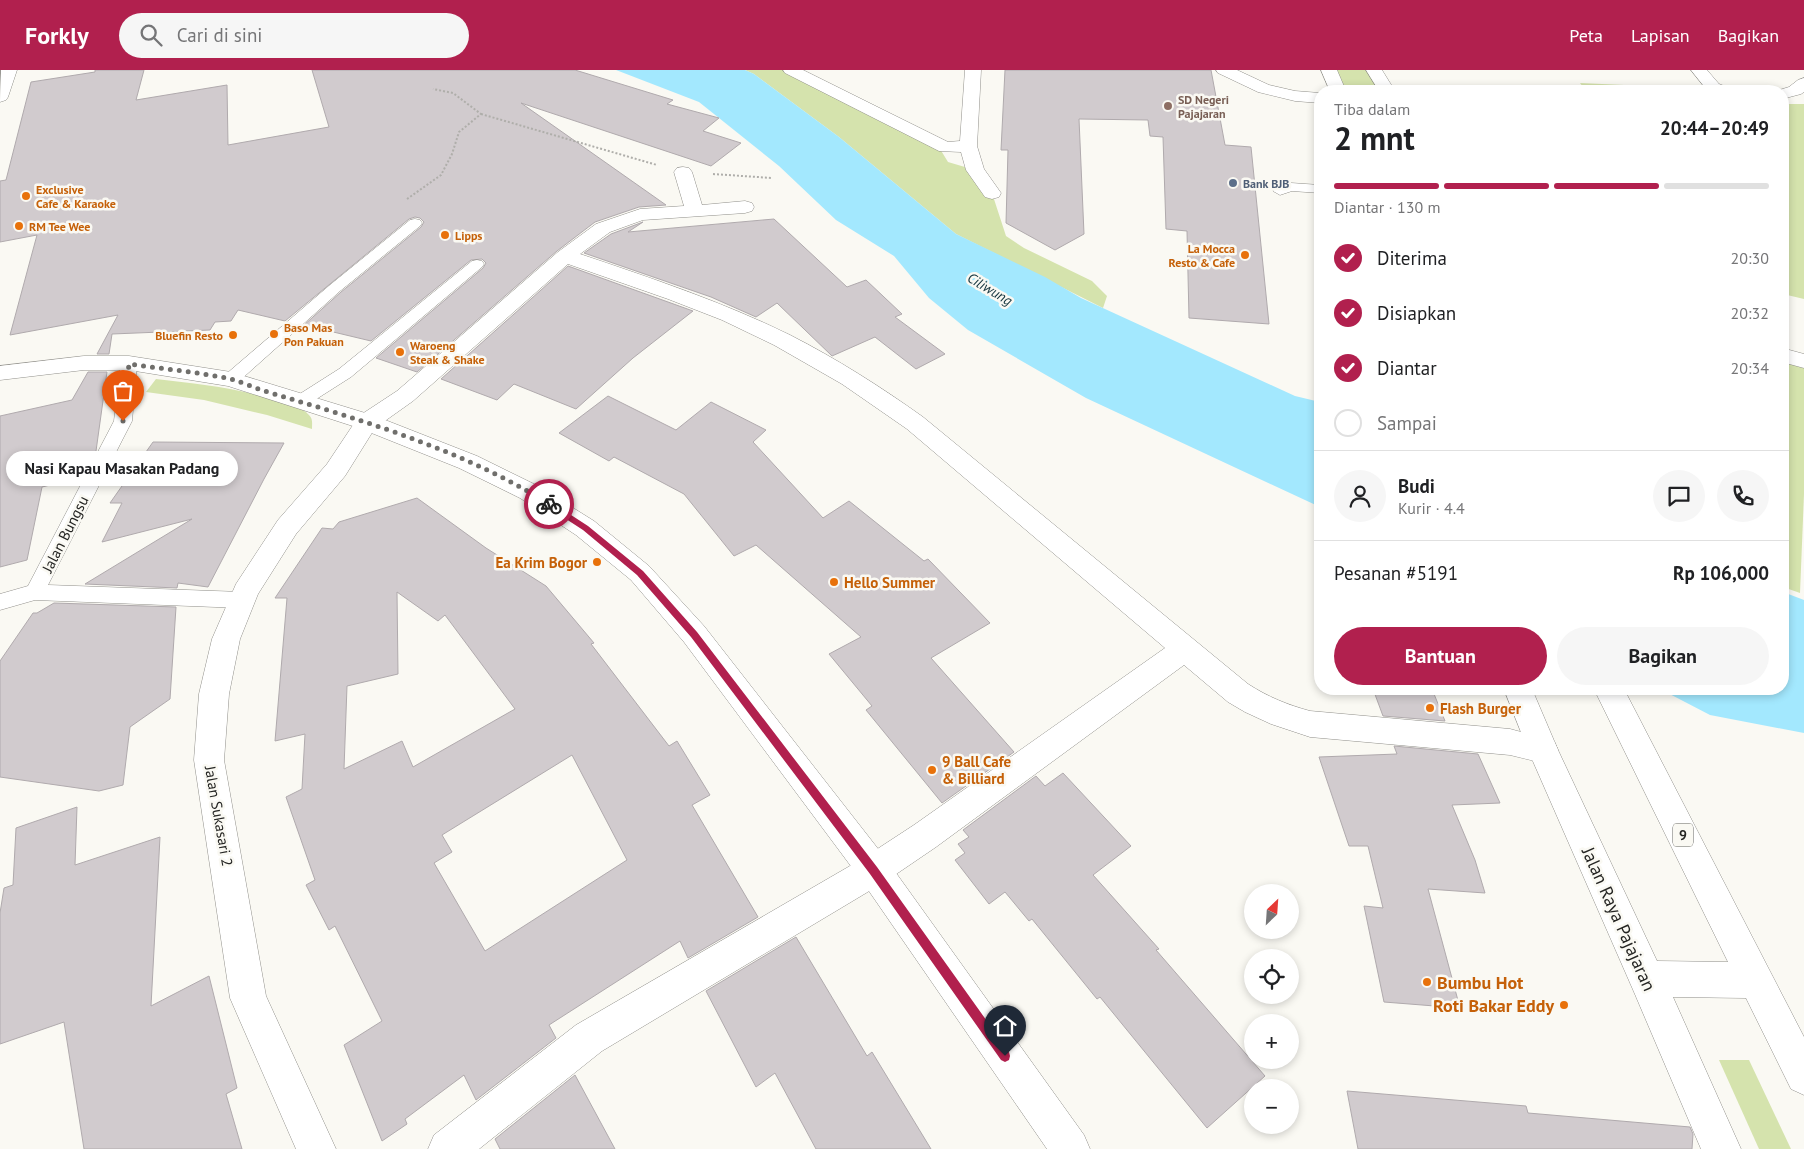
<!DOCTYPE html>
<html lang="id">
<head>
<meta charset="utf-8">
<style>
	body { margin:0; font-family:"PT Sans",sans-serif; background:#f6f6f6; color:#202124; height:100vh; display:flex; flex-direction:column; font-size:19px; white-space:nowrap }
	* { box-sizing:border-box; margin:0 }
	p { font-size:16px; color:#757577 }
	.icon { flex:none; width:28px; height:28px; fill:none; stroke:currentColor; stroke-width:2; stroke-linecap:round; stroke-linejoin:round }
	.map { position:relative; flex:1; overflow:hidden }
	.sheet { position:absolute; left:1314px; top:15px; width:475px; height:610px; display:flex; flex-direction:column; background:#fff; border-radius:20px; box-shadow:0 2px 8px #0003 }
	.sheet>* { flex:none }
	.needle { width:32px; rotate:25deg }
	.tools { position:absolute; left:1244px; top:814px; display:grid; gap:10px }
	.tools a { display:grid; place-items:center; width:55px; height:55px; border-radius:50%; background:#fff; box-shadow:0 2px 8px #0003; font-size:25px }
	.pin { position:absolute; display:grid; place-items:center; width:42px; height:42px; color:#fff; margin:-51px -21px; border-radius:50% 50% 50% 0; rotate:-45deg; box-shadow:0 0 5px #0007 }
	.pin .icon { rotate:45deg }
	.courier { position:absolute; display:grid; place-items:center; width:50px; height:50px; margin:-25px; border:4px solid #b1204e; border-radius:50%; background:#fff; color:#222; box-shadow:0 1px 6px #0007 }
	.bubble { position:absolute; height:35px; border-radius:18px; background:#fff; box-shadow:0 2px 8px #0003; font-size:16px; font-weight:700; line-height:35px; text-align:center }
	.headline em { font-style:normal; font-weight:700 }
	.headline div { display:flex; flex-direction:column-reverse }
	.headline { display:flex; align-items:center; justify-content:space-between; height:85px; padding:0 20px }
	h1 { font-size:32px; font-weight:700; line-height:38px }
	.bar { display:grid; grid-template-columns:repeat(4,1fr); gap:8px 5px; align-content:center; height:60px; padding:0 20px }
	.bar i { height:6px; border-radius:4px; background:#e0e0e0 }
	.bar .on { background:#b1204e }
	.bar p { grid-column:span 4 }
	.line { display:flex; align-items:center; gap:12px; padding:0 20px; border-top:1px solid #e0e0e0 }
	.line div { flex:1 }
	.round { display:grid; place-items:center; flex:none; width:52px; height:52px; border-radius:26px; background:#f6f6f6 }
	ol { padding:0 20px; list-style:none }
	li { display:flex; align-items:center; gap:15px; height:55px }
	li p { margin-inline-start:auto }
	li .icon { padding:5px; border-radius:50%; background:#b1204e; color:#fff; stroke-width:4 }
	li:last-child { color:#757577 }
	li i { width:28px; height:28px; border:2px solid #e0e0e0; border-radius:50% }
	.cta { display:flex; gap:10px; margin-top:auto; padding:10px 20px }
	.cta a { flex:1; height:58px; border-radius:30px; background:#b1204e; color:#fff; font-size:20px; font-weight:700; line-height:58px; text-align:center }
	.cta a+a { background:#f6f6f6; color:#202124 }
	header { display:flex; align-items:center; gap:30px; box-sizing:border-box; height:70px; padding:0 25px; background:#b1204e; color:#fff }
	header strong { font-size:24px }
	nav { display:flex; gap:28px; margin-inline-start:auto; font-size:18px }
	.search { width:350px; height:45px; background:#f6f6f6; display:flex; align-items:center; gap:12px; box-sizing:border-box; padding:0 18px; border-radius:28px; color:#757577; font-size:19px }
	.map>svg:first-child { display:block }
	.green { fill:#d5e3ad }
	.water { fill:#a3e8fe }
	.building { fill:#d1cbce; stroke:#b0aaad; fill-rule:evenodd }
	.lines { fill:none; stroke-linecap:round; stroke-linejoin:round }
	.service-casing { stroke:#91908b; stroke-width:1 }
	.minor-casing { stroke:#91908b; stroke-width:1 }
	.tertiary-casing { stroke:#91908b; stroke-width:1 }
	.primary-casing { stroke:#91908b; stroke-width:1 }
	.trunk-casing { stroke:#91908b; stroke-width:1 }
	.path { stroke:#afaeaa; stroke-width:2; stroke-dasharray:2 2; stroke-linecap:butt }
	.service { fill:#fff; fill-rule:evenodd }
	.minor { fill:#fff; fill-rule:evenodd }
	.tertiary { fill:#fff; fill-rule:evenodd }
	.primary { fill:#fff; fill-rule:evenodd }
	.trunk { fill:#fff; fill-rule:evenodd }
	.route { fill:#b1204e }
	.done { stroke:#706f6c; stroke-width:5; stroke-dasharray:0 9 }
	.education-dot { fill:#8d6e63; stroke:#faf9f3; stroke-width:2 }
	.service-dot { fill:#5c6f8a; stroke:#faf9f3; stroke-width:2 }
	.food-dot { fill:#e8710a; stroke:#faf9f3; stroke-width:2 }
	.labels { text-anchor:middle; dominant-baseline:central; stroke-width:5; stroke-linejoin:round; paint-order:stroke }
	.far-education-label { font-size:12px; font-weight:bold; fill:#785e54; stroke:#faf9f3; text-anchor:start }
	.far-service-label { font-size:12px; font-weight:bold; fill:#4e5e75; stroke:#faf9f3; text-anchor:start }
	.far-food-label { font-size:12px; font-weight:bold; fill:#c56008; stroke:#faf9f3; text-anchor:start }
	.far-water-label { font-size:14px; font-style:italic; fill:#0f303a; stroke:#faf9f3 }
	.shield { fill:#faf9f3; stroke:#656561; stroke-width:1 }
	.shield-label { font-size:14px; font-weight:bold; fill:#252523 }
	.street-label { font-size:15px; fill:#252523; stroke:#faf9f3 }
	.food-label { font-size:15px; font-weight:bold; fill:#c56008; stroke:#faf9f3; text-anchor:start }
	.near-street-label { font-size:18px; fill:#252523; stroke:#faf9f3 }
	.near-food-label { font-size:18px; font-weight:bold; fill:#c56008; stroke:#faf9f3; text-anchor:start }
</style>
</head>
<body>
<header>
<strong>Forkly</strong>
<div class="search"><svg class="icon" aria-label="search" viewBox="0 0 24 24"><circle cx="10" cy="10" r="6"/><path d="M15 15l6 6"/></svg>Cari di sini</div>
<nav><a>Peta</a><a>Lapisan</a><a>Bagikan</a></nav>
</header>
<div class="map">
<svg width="1804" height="1079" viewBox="0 0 1804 1079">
	<rect width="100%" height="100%" fill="#faf9f3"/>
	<g class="green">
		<path d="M745,0H792L937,74L948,92L975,100L992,123L1006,166L1024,178L1092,211L1107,226L1103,238L956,164L839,67L754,4Z"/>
		<path d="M1329,0H1381L1388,21H1338Z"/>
		<path d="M1580,13L1690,18L1698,21H1586Z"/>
		<path d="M1783,34H1804V229L1783,224Z"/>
		<path d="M1782,287L1804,293V424L1800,523L1783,517Z"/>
		<path d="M156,309C199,314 240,318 281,332C290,335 302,337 309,345C313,349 312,353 312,359L267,345L204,330L146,322Z"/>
		<path d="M1719,990H1749L1791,1079H1759Z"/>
	</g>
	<g class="water">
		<path d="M616,0H745L754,4L839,67L956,164L1045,207L1081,228L1295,326L1320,332V437L1086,328L968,260L929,228L894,186L836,150L779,96L699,32Z"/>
		<path d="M1783,522L1804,530V663L1710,645L1660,619H1782Z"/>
	</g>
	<g class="building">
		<path d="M95,0H144L136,30L227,15L228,75L329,57L312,0H575L673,30L667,34L719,48L703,61L741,73L711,96L521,33L666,135L639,137L595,152L557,181L417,302L376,288L483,198L486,193L482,189L471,190L371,271L304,255L341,222L421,157L424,152L420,148L415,147L409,149L285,251L238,240L231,251L215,252L210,260L112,264L109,284H97L118,245L10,265L37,165L0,172V111L6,110L31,12L95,2Z"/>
		<path d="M1005,0H1211L1225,75L1251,77L1269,254L1189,248L1187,161L1166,159L1163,67L1150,66L1148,50L1079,49L1084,164L1055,180L1006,153L1008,80H1001Z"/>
		<path d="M774,149L847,217L866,210L902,244L895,247L945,284L916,299L875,267L832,286L777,233L756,247L711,227L584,183L611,164L643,152L628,162Z"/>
		<path d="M568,196L693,241L633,288L576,339L514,314L497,330L441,309Z"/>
		<path d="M88,302H107L96,381L83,407L42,417L27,490L0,497V346L72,330Z"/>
		<path d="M608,326L676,360L711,332L766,360L753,372L823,448L849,431L924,491L928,489L990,553L931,588L1014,682L942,733L866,640L872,636L829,584L861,567L756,475L734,486L684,424L614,387L609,391L559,363Z"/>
		<path d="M153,372L284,373L264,409L208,517L178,513L177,518L85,514L192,449L102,472L122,433H110Z"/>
		<path d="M417,428L486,478L546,516L594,573L591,574L669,676L677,671L710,725L692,735L758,847L688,888L680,871L549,955L556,968L476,1030L464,1005L405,1049L407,1054L382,1071L344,975L382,951L335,856L329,860L306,815L315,810L286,727L302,719L305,664L275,671L287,528H275L322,458L333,459L339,452ZM397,522L438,551L445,545L515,639L413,697L402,671L344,699L347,616L398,604ZM572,685L627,790L485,881L434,793L452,782L442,765Z"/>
		<path d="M54,533L176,537L170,629L130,657L123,715L99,721L0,707V591L33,543H37Z"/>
		<path d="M1373,619H1432L1445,651L1383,646Z"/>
		<path d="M1394,676L1478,684L1500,733L1452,735L1475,790L1485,823L1428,819L1460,938L1384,932L1364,836L1383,838L1368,776H1349L1319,687L1397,684Z"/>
		<path d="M1063,703L1131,776L1093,805L1159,879L1156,880L1265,1006L1207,1058L1100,927L1097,929L1032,849L1029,851L1005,822L989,834L955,790L965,783L958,774L969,767L963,760L1036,706L1045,716Z"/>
		<path d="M77,737L75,795L160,767L151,936L209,906L237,1018L226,1024L242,1079H84L64,952L0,974V843L4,818L13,815L16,758Z"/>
		<path d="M796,867L867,986L872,982L931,1079H816L775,1003L756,1017L706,921Z"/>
		<path d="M575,1005L615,1079H500L495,1069Z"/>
		<path d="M1347,1021L1526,1036L1528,1043L1690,1057L1693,1064L1692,1079H1358Z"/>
	</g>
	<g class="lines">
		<defs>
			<g id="service">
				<path d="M1291,113L1320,115V123L1292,121L1280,125L1273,121L1275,118Z"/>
				<path d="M415,149L420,150L422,153L420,156L340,221L237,313L231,314L225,313L223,309L225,305L330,215L410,150Z"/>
				<path d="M477,190L482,191L484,194L482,197L351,307L307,335L301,336L295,335L293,331L295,327L339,299L472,191Z"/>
				<path d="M129,288L135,289L137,293L132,351L48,515L242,522L249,525L252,530L249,535L242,538L35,530L0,540V524L28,516L114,351L121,293L123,289Z"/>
			</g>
			<g id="minor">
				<path d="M783,0H803L948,72L960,71L965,0H981L977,76L984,99L1001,123L999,127L992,129L985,127L966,100L961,82L939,81L785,3Z"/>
				<path d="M1216,0H1237L1269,15L1295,21L1320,23V33L1295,31L1258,22L1218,3Z"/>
				<path d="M1691,0H1707L1719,14L1729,18L1731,21L1707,20Z"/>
				<path d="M1804,8V22L1801,24L1782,29V21H1776L1789,17L1798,10Z"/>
				<path d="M683,97L689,98L692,102L702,135L745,131L752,133L754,137L752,141L745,143L643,150L610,162L580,184C651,208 723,232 790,265C837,289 881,317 923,347L1248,614C1268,627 1288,635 1310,641L1510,659L1554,671L1558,680L1554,689L1543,693L1510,685L1310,667L1271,654L1245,642L1228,632L1184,595L936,777L886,811L602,981L479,1079H428L434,1065L576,955L862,789L914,755L1165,578L907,359L842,314L774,275L722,250L668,229L568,194L413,331L375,358L345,406L296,464L258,524L240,569L229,624L224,690L266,926L336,1079H296L230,928L194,690L199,624L212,569L236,514L278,450L327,394L359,346L397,321L558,182L596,154L640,139L684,136L674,102L677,98Z"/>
			</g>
			<g id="tertiary">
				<path d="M1782,278L1804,284V298L1782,292Z"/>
				<path d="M84,286H129L231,302L375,346L477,386L538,416L594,451L649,496L704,556L886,789L1084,1065L1090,1079H1047L862,811L684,572L631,510L576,465L520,428L459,398L359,358L228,316L129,300H84L0,310V296Z"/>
			</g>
			<path id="primary" d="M1,0H17L8,27L6,30L0,32Z"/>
			<g id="trunk">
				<path d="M1321,0H1337L1346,21H1330Z"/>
				<path d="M1366,0H1382L1395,21H1379Z"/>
				<path d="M1504,619H1532L1558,680L1657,891L1728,892L1594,619H1624L1804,967V1025L1791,1019L1746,928L1673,927L1741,1079H1701L1634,922L1528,680Z"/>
			</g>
		</defs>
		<use href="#service" class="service-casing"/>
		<use href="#minor" class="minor-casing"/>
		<use href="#tertiary" class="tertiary-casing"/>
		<use href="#primary" class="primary-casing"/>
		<use href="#trunk" class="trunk-casing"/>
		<g class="path">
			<path d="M481,44L657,95"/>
			<path d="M713,104L772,108"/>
			<path d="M407,129L441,105L452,84L459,62L481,44L453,23L433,19"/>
		</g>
		<use href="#service" class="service"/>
		<use href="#minor" class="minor"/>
		<use href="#tertiary" class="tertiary"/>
		<use href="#primary" class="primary"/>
		<use href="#trunk" class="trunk"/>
	</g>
	<path class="route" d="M546,432H551L588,456L643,501L697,562L877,797L1009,982L1010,986L1009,990L1005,992L1001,990L870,804L691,567L637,505L583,460L546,436Z"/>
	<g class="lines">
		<path class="done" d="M123,351L129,294C163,299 198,302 231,309C244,313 257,319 271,323C365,351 465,381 549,434"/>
	</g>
	<circle class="education-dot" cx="1168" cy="36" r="5"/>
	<circle class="service-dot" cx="1233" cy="113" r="5"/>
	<g class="food-dot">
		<circle cx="26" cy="126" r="5"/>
		<circle cx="19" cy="156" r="5"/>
		<circle cx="445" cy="165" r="5"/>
		<circle cx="1245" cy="185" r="5"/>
		<circle cx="274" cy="264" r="5"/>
		<circle cx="233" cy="265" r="5"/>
		<circle cx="400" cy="282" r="5"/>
		<circle cx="597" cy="492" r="5"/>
		<circle cx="834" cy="512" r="5"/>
		<circle cx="1430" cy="638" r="5"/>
		<circle cx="932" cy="700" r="5"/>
		<circle cx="1427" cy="912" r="5"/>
		<circle cx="1564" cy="935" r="5"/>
	</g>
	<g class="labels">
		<g class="far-education-label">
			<text x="1178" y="29">SD Negeri<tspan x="1178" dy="14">Pajajaran</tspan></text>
		</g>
		<g class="far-service-label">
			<text x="1243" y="113">Bank BJB</text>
		</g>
		<g class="far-food-label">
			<text x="36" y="119">Exclusive<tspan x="36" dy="14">Cafe &amp; Karaoke</tspan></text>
			<text x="29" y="156">RM Tee Wee</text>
			<text x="455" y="165">Lipps</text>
			<text x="1235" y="178" text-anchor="end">La Mocca<tspan x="1235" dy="14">Resto &amp; Cafe</tspan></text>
			<text x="284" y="257">Baso Mas<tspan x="284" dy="14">Pon Pakuan</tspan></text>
			<text x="223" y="265" text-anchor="end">Bluefin Resto</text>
			<text x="410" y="275">Waroeng<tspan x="410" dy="14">Steak &amp; Shake</tspan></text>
		</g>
		<g class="far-water-label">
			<text transform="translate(990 219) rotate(31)">Ciliwung</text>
		</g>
		<rect class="shield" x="1673" y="753.5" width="20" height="23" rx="4"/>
		<g class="shield-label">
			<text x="1683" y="765">9</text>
		</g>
		<g class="street-label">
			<text transform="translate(65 464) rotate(-63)">Jalan Bungsu</text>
			<text transform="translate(219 746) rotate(80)">Jalan Sukasari 2</text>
		</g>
		<g class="food-label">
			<text x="587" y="492" text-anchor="end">Ea Krim Bogor</text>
			<text x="844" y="512">Hello Summer</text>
			<text x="1440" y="638">Flash Burger</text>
			<text x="942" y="691">9 Ball Cafe<tspan x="942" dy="17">&amp; Billiard</tspan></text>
		</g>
		<g class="near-street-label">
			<text transform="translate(1619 849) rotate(66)">Jalan Raya Pajajaran</text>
		</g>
		<g class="near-food-label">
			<text x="1437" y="912">Bumbu Hot</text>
			<text x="1554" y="935" text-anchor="end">Roti Bakar Eddy</text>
		</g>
	</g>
</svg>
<div class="tools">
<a><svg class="needle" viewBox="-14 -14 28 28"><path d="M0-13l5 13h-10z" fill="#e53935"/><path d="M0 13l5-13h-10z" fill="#757577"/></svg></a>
<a><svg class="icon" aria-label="locate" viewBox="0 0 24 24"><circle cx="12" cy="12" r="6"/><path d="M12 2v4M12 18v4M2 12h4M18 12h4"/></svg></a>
<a>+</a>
<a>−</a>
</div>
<div class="pin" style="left:123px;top:351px;background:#ea580c"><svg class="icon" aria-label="bag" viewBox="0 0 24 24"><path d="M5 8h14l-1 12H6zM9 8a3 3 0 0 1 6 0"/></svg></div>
<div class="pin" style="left:1005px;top:986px;background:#1f2937"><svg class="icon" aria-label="home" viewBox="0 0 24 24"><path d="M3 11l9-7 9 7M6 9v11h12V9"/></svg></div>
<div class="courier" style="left:549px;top:434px"><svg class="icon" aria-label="bike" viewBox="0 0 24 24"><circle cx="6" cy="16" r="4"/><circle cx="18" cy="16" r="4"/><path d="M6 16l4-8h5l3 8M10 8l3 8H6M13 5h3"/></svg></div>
<div class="bubble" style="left:6px;top:381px;width:232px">Nasi Kapau Masakan Padang</div>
<section class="sheet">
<div class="headline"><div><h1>2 mnt</h1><p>Tiba dalam</p></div><em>20:44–20:49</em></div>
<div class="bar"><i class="on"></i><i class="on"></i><i class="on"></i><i></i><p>Diantar · 130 m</p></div>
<ol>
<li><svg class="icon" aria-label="check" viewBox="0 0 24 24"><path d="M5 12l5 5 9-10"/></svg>Diterima<p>20:30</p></li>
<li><svg class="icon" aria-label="check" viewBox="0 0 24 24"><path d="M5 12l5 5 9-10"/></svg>Disiapkan<p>20:32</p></li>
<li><svg class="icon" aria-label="check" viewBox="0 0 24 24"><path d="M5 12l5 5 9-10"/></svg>Diantar<p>20:34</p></li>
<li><i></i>Sampai</li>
</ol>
<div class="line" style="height:90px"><a class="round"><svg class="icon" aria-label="person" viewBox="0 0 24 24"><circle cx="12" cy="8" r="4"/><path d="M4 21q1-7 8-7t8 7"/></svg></a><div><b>Budi</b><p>Kurir · 4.4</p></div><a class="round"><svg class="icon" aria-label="chat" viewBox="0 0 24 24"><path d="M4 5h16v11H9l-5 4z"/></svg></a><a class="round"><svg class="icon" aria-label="phone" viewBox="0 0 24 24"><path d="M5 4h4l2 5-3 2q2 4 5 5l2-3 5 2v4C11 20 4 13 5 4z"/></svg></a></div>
<div class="line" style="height:65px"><div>Pesanan #5191</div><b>Rp 106,000</b></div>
<div class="cta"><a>Bantuan</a><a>Bagikan</a></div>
</section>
</div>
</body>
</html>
